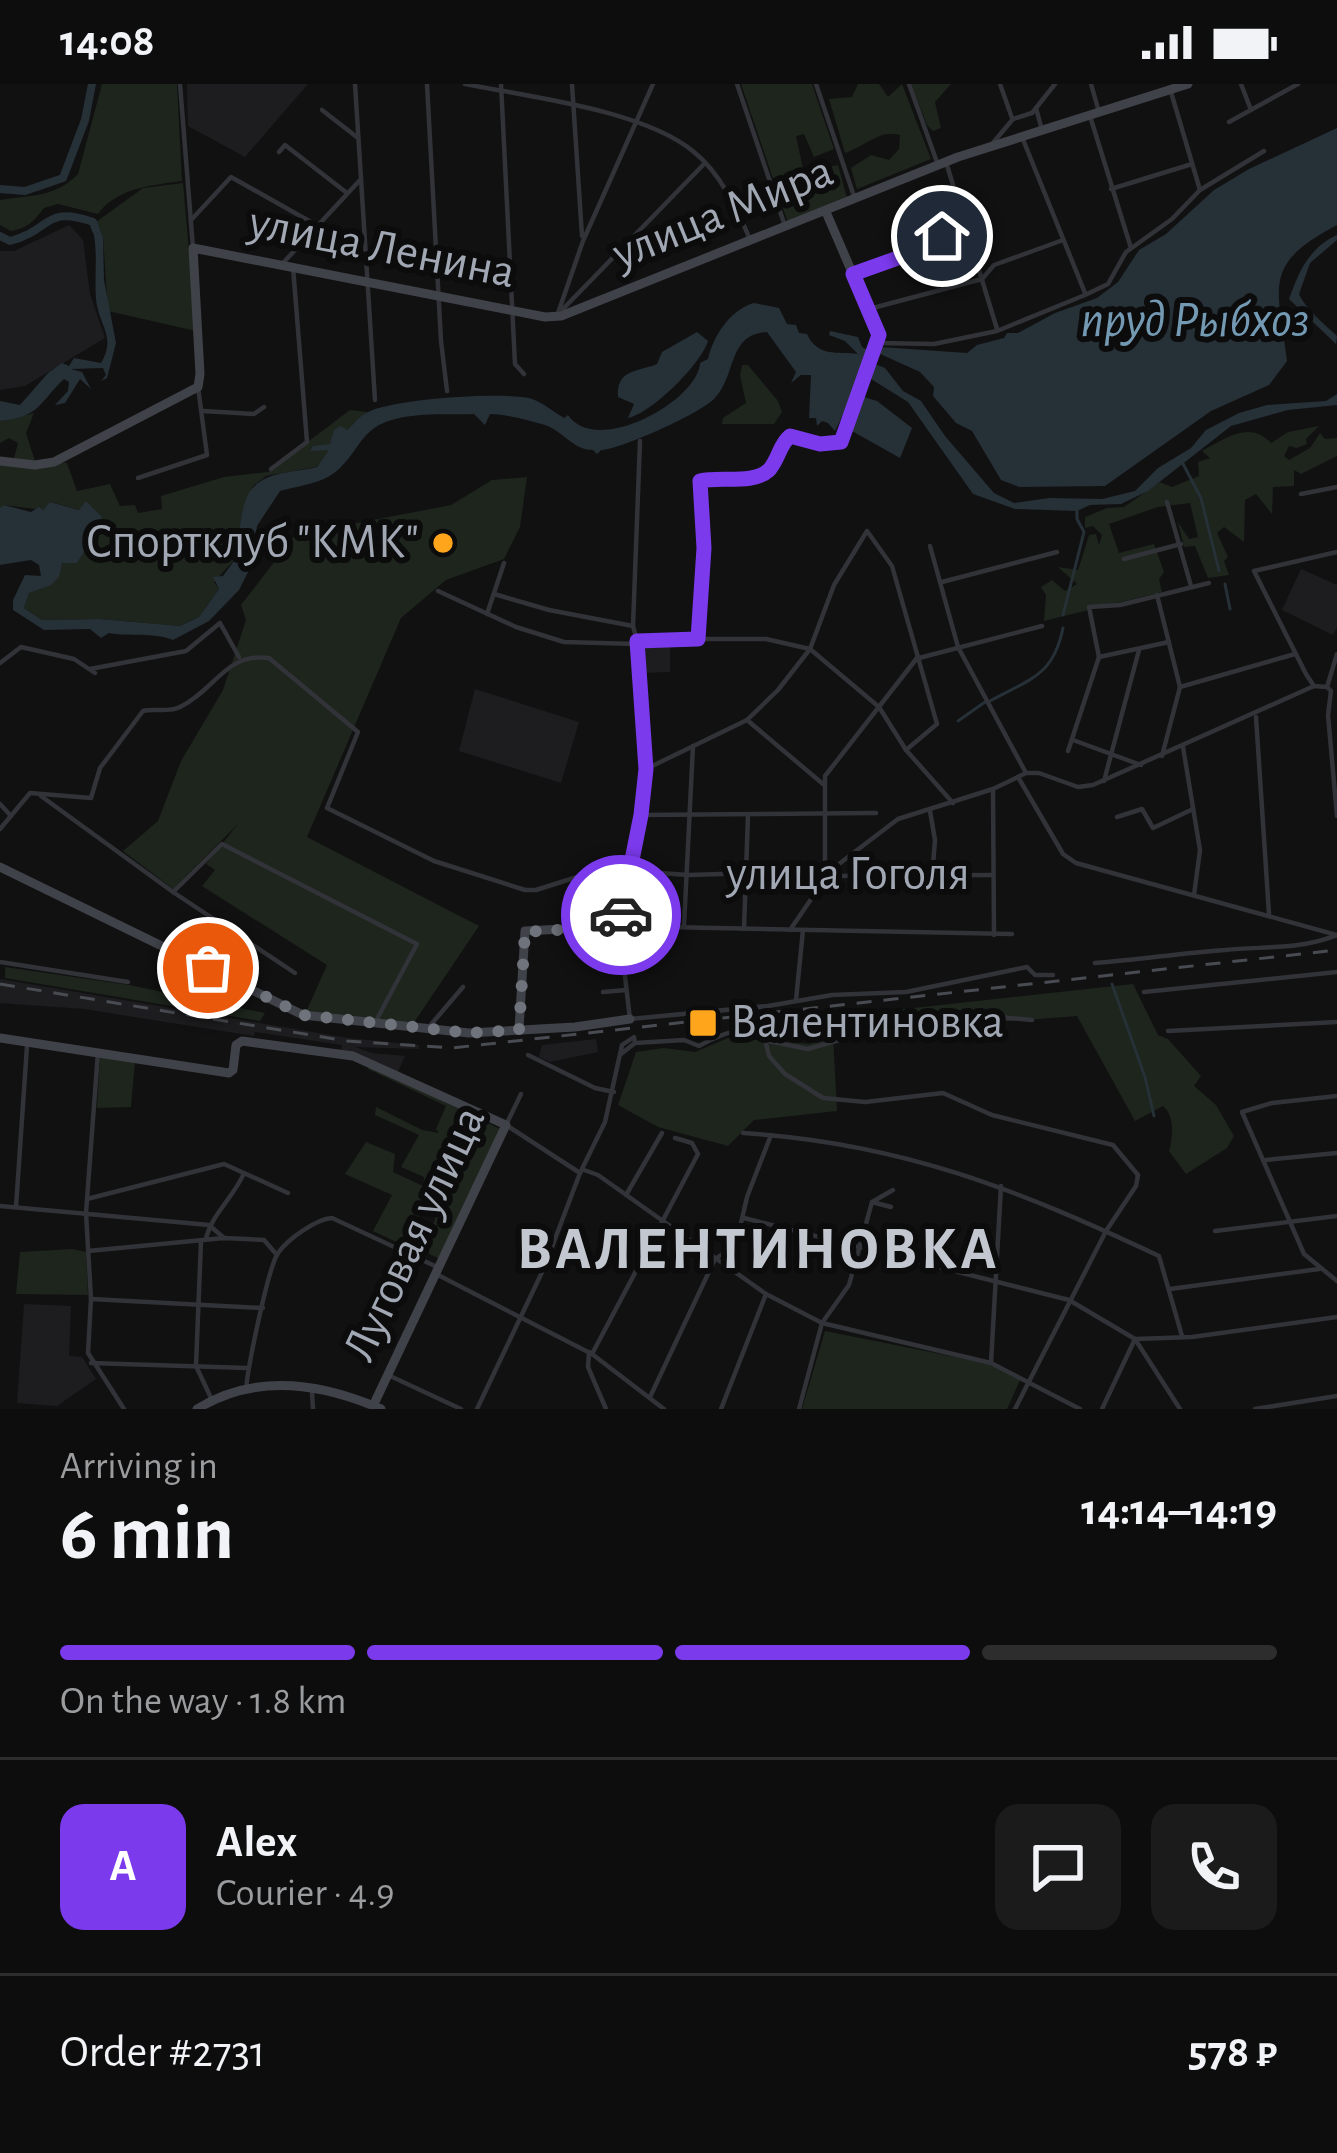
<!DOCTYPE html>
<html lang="en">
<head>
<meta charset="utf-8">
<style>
	body { margin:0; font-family:"Alegreya Sans",sans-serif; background:#1b1b1c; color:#f1f3f6; height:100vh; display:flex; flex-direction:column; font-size:45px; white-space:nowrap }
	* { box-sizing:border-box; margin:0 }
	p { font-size:39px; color:#9a9c9e }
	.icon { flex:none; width:66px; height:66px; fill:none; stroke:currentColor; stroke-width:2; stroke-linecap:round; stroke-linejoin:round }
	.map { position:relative; height:1325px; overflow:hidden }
	.side { display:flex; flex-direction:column; background:#0d0d0e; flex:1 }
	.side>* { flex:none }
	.pin { position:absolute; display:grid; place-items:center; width:102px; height:102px; color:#fff; margin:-51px; border:6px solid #fff; border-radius:50%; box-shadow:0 3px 12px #0007 }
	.courier { position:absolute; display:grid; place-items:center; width:120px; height:120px; margin:-60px; border:9px solid #7c3aed; border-radius:50%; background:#fff; color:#222; box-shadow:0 3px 15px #0007 }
	.head em { font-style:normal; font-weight:600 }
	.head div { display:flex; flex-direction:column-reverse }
	.head { display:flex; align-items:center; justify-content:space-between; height:204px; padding:0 60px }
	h1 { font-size:78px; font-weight:600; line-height:90px }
	.bar { display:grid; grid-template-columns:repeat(4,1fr); gap:18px 12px; align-content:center; height:144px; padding:0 60px }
	.bar i { height:15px; border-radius:9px; background:#2d2d2e }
	.bar .on { background:#7c3aed }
	.bar p { grid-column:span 4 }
	.line { display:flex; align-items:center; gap:30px; padding:0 60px; border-top:3px solid #2d2d2e }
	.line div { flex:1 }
	.round { display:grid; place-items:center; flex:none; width:126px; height:126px; border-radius:24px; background:#1b1b1c }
	.status { display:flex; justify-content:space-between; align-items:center; height:84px; padding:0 60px; background:#0d0d0e; direction:ltr }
	.status svg { height:33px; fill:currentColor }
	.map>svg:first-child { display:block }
	.built { fill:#1d1d1f }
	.green { fill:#1d251d }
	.water { fill:#263037 }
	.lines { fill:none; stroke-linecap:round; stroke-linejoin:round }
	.stream { stroke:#263037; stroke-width:3 }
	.river { stroke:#263037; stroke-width:8 }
	.street { stroke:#313338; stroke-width:4.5 }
	.secondary { stroke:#3f4248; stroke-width:9 }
	.rail { stroke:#484b51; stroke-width:3; stroke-dasharray:15 12; stroke-linecap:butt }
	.done { stroke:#6f737b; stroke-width:12; stroke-dasharray:0 21.6 }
	.route { stroke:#7c3aed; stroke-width:15 }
	.poi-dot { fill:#ffa51c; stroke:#0c0c0d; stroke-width:4.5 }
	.labels { text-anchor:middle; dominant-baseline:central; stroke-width:12; stroke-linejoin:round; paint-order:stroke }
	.street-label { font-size:48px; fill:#a1a8b4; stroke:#0c0c0d }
	.poi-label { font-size:48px; fill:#a1a8b4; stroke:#0c0c0d; text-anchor:end }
	.water-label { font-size:51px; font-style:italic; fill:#7499b3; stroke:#0c0c0d }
	.district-label { font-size:60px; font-weight:bold; letter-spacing:3px; fill:#c2c7d0; stroke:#0c0c0d }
</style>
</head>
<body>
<div class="status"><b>14:08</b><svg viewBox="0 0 49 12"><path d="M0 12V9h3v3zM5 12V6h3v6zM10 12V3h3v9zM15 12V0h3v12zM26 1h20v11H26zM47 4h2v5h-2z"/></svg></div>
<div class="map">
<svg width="1337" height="1325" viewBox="0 0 1337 1325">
	<rect width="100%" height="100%" fill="#111112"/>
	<g class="built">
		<path d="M187,0H308L245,73L188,42Z"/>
		<path d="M69,141L83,156L90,210L105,254L25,302L0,306V167H14Z"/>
		<path d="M1301,485L1337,501V544L1333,551L1282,526Z"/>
		<path d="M670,555V588L642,589L640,556Z"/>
		<path d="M475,605L579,638L561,699L459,667Z"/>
		<path d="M0,895L348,954L419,961V965L355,963L372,969L405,972L398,988L341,968L342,961L255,948L254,952L84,925L0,919Z"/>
		<path d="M596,955L598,968L550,978L539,973L542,961Z"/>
		<path d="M24,1220L71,1222L69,1272L82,1273L96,1295L57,1322L17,1319Z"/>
	</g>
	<g class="green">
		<path d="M102,0H177L182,97C153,101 116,104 98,130L58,120L44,124C34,137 28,144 11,147L0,141V116C29,111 55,114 78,90Z"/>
		<path d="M741,0H812L834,65L814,73L804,50L796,52L805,94L821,102L826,98L822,84L838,81L847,114L788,139Z"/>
		<path d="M858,0H879L888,13L902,0L931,75L857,105L851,84L871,71L889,76L899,65L900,51C880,45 864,63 845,69L829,15L852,13Z"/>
		<path d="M911,0H951L935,18L941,44L933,47L927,41Z"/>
		<path d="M183,99L196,247L108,227L103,153L96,138L143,104Z"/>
		<path d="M742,281H748L778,317L782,328L774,340H722L723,334L746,319L740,291Z"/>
		<path d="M350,326L367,328L346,347L336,350L327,373L316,383L266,392L253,402L233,464L236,474L214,498L219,505L199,533L180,542L100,535L42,536L24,524L29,509L62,478L77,479L97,449L80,426L51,418L43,426L4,421L0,424V374H14L18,359L9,354L0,359V337L34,329L26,349L35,377L67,379L77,407L110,400L120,422L135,421L138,429L162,425L161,412L224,393L268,388Z"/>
		<path d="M1319,342L1306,355L1307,360L1297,364L1289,362L1284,372L1289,376L1310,364L1320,349L1325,355L1337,354V372L1301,390L1294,386V402L1273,403L1272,430L1256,410L1245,416L1244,458L1224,443L1217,449L1228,473L1224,477L1229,491L1208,494L1195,462L1184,463L1178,438L1189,455L1198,453L1190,419L1158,423L1109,440L1119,469L1154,460L1164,488L1159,495L1162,508L1044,537L1046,511L1041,503L1052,496L1065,507L1077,500L1058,483L1078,486L1089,451L1096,450L1099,461L1102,451L1093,442L1085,444V433L1107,424L1124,423L1160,398L1172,403L1199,392L1198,378L1210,374L1202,367C1226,354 1250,336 1271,359L1288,348Z"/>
		<path d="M527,393L520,443L504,475L446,496L401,534L307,753L479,842L413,940L306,928L327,881L202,802L215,786L206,780L238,740L173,805L123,767L158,737L181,677L223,606L246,536L241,521L295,451L451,421L492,396Z"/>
		<path d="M5,883L129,901L265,929L260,937L5,894Z"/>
		<path d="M1133,900L1158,951L1168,955L1201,992L1194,1002L1216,1021L1234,1052L1227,1064L1186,1090L1169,1067C1173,1052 1175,1033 1163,1022L1135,1037L1077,932L833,951L837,1027L754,1036L728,1062L658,1043L618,1021L636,968L664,964L695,968L728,954L811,960L814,935Z"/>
		<path d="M100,971L135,977L131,1023L97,1024Z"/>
		<path d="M369,981L500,1045L440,1175L423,1167L437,1130L422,1123L407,1163L373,1147L392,1111L345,1090L366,1058L395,1070L393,1088L423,1102L424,1093L401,1083L419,1051L375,1031L376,1023L422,1046L439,1049L436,1045L446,1022L368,985Z"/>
		<path d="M73,1165L86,1168L88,1211L16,1210L20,1168Z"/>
		<path d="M825,1247L986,1279L1021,1294L1007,1325H802Z"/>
	</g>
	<g class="water">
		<path d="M1337,44V141C1261,181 1278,202 1287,277L1269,301L1211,327L1105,402L1019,403L1001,396L972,347L956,339L933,312L934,303L920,288L878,269L881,263L967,269L977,261L1004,254L1007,249H1018L1055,229L1097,214L1118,198L1139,166L1166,150L1214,106L1249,85Z"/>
		<path d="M91,138H96L103,153L104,196L116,259L107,294L101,297L106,291L103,284L71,285L82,288L91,305L80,295L65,319L55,321L68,307L69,298L64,295C39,318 41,333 0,337V317L20,321L48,289L62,279L69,282L74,274L101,279C117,252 98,241 96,215C94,188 99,165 91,138Z"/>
		<path d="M1337,151V156L1310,179L1299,210C1305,224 1325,241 1337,252L1336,260L1289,215C1297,194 1306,165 1337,151Z"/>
		<path d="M754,219L779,224L787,240L796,241L799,249L807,250C818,274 838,267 858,270L845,257L829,251L830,247L858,253L862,263L869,267L864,271L869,277L835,347L828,339L822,337L817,342L816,334H809L811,291H801L791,299L796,288L767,248C727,250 737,292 714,315C696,332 618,366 601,366L597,370L593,366C573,366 563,347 545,341C527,336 511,331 490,330L485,341L474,330C445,331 405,327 379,341C361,351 355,370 340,384C324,400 301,401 280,407L257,442L253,478L239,506L209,537L173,556C154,548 129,553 109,549L101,554L90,545L44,546L13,526V516L25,491L41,492L39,481L31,476L0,481V424L4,421L31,428L39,423L43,426L50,418L79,426L86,417L102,433L97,449L77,479H62L59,493L51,501L29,509L24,524L42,536L100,535L180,542L199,533L219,505L213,493L223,492L236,474L234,458C241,448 240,435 244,421C253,386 289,390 317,383L329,366L310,367L313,362L330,360L334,346L341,342L347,346C353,341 360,331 368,328C394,315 503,307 532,315C542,318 554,328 564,334L568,331C596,373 698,317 700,279L708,275C713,252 731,225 754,219Z"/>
		<path d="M697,248L708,257C700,282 650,330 628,334L634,320L618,313C616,285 638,288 657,280L662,268Z"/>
		<path d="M872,279L885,284L903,307L921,317L945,352L994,409L1014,419L1049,414L1102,415L1135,407L1158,384L1191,364L1206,346L1239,329L1267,321L1326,317L1337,310V321L1288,326L1231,342L1148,407L1121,420L1090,421L1077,427L1015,425L973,410L908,318L871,295Z"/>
		<path d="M864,313L877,317L912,344L900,374L852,347Z"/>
	</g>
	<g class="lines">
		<g class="stream">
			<path d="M1181,376L1201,414L1219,487"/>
			<path d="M1225,500L1230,525"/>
			<path d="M1063,531L1084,448L1077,435V423"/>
			<path d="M990,617C1029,595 1053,593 1063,544"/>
			<path d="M958,637L985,618"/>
			<path d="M1112,900L1145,993L1154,1032"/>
		</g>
		<g class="river">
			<path d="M0,105L25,107L63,94L85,36L92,0"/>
			<path d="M0,152L10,157C52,146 44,121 93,138L96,146"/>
		</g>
		<g class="street">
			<path d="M180,0L193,164"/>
			<path d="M355,0L375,316"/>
			<path d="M427,0L441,257L447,307"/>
			<path d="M465,0C530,13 644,26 694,68C720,89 736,123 749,153"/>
			<path d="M501,0L515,280L524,290"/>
			<path d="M572,0L582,152"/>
			<path d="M737,0L785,142"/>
			<path d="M816,0L855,115"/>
			<path d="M909,0L938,81"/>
			<path d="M1000,0L1012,34"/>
			<path d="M1091,0L1099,28"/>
			<path d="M1241,0L1251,26"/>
			<path d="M1171,8L1200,106"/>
			<path d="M1036,24L1042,46"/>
			<path d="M322,26L358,54"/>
			<path d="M1090,32L1131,164"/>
			<path d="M1229,38L1298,0"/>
			<path d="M1022,53L1085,209"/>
			<path d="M992,60L1013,35L1032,29L1055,0"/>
			<path d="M279,68L285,61L347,109"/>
			<path d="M946,78L997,245"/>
			<path d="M1111,105L1192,80"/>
			<path d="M192,135L231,93L318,142"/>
			<path d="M283,179L361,95"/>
			<path d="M857,189L926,164L967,143"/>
			<path d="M563,225L705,79"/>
			<path d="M869,225L982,195L994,181L1063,156"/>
			<path d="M557,232L583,157L653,0"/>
			<path d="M877,259L934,260L997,247L1085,211L1108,200L1126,168L1172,135L1200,106L1264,67"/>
			<path d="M203,327L254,330L264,323"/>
			<path d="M271,385L307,358L293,183"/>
			<path d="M138,394L207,371L198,303"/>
			<path d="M1301,410L1337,403"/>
			<path d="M1167,418L1191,502"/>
			<path d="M930,462L958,563L1026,689"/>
			<path d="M1124,475L1181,460"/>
			<path d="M942,498L1057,468"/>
			<path d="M438,507L516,543L564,558L637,560"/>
			<path d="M494,510L549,526L633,542"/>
			<path d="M1157,511L1180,603L1162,672"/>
			<path d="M487,530L504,479"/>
			<path d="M699,555H766L810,565L879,623L906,666L953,719"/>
			<path d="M637,557L633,542L640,357"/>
			<path d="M1337,570L1327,603L1331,607L1328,631L1337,732"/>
			<path d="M1099,573L1169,558"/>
			<path d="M919,574L1042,542"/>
			<path d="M0,579L21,563L74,575L95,589"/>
			<path d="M90,585L186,567L220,539L239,573"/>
			<path d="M1180,603L1295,570"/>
			<path d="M1327,603L1314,602L1306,590L1254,487L1337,468"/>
			<path d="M1256,633L1269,830"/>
			<path d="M747,636L823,700"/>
			<path d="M1073,656L1141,681"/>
			<path d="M1183,663L1200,766L1194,811"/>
			<path d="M1068,667L1099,573L1089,523L1120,521L1209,499"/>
			<path d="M646,685L747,636L778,606L810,565L834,501L867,447L892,482L937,640L906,666"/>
			<path d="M1018,693L1063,770L1076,779L1337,851"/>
			<path d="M1104,697L1139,566"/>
			<path d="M993,707L994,851"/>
			<path d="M41,712L173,808L295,889"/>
			<path d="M0,720L11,732"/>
			<path d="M930,727L935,756L932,793"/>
			<path d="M641,731L876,729"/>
			<path d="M1117,733L1142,725L1153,744L1193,725"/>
			<path d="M0,745L30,709L91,714L100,684L143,627C155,624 168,629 180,623C215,606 226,568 269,574L358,648L327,724L434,777L525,806H536L577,793L629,795"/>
			<path d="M631,787L688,791L825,787V792L993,791"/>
			<path d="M825,787V692L917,574"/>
			<path d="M173,808L222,760L417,860L377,935"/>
			<path d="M684,842L693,662"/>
			<path d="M744,845L748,731"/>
			<path d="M790,846L831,786L898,735L993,705L1026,689H1039L1078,703L1093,701L1314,602"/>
			<path d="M1012,850L619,842L630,935L768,922L832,911L906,908L1027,883L1035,891H1053"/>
			<path d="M0,878L128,898"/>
			<path d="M1095,879C1139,876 1180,869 1225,866C1265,862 1299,866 1337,851"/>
			<path d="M603,908L626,906"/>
			<path d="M1144,908L1337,888"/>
			<path d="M796,916L803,846"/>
			<path d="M428,944L463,903"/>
			<path d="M1168,947L1337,938"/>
			<path d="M768,957L808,965L899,939L967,930L1032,936"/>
			<path d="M635,959L684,956L699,962C725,948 737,942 765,955L769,972L785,990L823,1014L865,1018L943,1009L992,1031L1113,1061L1138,1091L1136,1102L1106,1147L1015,1325"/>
			<path d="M98,968L86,1129L91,1215L88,1269L124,1325"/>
			<path d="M528,971L595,1004L614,1008"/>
			<path d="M521,1010L506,1041L580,1089"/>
			<path d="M1337,1012L1272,1019L1242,1028L1304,1170L1337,1197"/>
			<path d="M743,1049C902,1059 1016,1105 1159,1172L1182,1252"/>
			<path d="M1266,1076L1337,1069"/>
			<path d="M584,1086L598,1091L766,1210L822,1239L991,1279L1080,1325"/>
			<path d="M626,1111L662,1049"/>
			<path d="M87,1115L224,1080L288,1109"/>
			<path d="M872,1118L893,1106"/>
			<path d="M0,1122L209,1141L224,1154"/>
			<path d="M16,1123L27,962"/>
			<path d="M744,1134L1069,1216L1135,1255L1180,1325"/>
			<path d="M1215,1147L1337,1132"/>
			<path d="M206,1155C211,1131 234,1113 244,1089"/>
			<path d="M201,1157L196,1282L212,1316"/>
			<path d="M88,1167L224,1154L264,1156L277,1171"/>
			<path d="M438,1191L592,1270L664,1325"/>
			<path d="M1170,1205L1319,1185"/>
			<path d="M91,1215L263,1224"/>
			<path d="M589,1268L588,1283L606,1325"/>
			<path d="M592,1270L698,1070L692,1059L675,1054"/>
			<path d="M91,1279L247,1284"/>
			<path d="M991,1279L1001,1102"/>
			<path d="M388,1291L461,1325"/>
			<path d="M246,1307C247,1286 268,1184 278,1169C288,1155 316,1135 332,1134L437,1183"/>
			<path d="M312,1308L313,1325"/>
			<path d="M650,1313L715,1175L736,1161L747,1113L771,1051"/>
			<path d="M477,1325L544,1184L580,1089L605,1038L622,961L634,953L635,959L621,970"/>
			<path d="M721,1325L766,1210"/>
			<path d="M799,1325L822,1239L849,1201L872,1118L891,1123"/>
			<path d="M1102,1325L1135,1255L1192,1253L1337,1233"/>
			<path d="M1255,1325L1337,1312"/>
		</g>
		<g class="secondary">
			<path d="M0,377L35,381L54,378L198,303L200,290L193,164L545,233L561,232L958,73L1188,0"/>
			<path d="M0,783L303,931L469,949L575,943L630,935"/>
			<path d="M519,945L525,847L619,842L641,731L646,685L637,557L699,555L704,464L700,397C720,392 753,401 769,386C779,376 779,361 789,352L833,361L844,353L879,251L826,128"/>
			<path d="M0,954L229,989L233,986L236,961L242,957L353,972L506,1041L373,1322"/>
			<path d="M197,1325C255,1289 321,1299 381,1325"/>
		</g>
		<path class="rail" d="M0,900L347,957L452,964L1337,866"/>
	</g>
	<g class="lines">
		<path class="done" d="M208,884L303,931L469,949L519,946L525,848L619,842L621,831"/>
		<path class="route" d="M621,831L641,731L646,685L637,557L698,555L704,464L700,397C720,392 753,401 769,386C779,375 779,361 790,352L820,360L841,358L879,251L853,190L926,164L942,152"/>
	</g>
	<g class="poi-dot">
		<circle cx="443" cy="459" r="12"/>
		<rect x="688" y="924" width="30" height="30" rx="6"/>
	</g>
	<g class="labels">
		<g class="street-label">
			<text transform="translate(723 129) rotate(-22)">улица Мира</text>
			<text transform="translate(382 164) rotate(11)">улица Ленина</text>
			<text x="848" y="791">улица Гоголя</text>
			<text transform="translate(415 1150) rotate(-65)">Луговая улица</text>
		</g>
		<g class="poi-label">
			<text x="419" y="459">Спортклуб "КМК"</text>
			<text x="730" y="939" text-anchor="start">Валентиновка</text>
		</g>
		<g class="water-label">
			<text x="1195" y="236">пруд Рыбхоз</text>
		</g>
		<g class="district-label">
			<text x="758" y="1166">ВАЛЕНТИНОВКА</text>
		</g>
	</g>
</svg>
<div class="pin" style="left:208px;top:884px;background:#ea580c"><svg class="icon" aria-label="bag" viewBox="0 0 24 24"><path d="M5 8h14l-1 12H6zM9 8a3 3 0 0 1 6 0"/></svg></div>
<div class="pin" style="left:942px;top:152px;background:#1f2937"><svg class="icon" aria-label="home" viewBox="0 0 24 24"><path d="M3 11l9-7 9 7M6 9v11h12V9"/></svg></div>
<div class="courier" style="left:621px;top:831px"><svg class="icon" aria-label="car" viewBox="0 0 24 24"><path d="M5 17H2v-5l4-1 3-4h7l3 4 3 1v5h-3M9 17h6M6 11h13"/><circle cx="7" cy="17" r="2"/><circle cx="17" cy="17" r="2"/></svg></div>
</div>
<section class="side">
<div class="head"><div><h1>6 min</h1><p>Arriving in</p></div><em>14:14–14:19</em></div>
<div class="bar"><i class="on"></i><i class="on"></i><i class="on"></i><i></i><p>On the way · 1.8 km</p></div>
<div class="line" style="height:216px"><b class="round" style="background:#7c3aed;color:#fff">A</b><div><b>Alex</b><p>Courier · 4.9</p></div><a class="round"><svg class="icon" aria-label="chat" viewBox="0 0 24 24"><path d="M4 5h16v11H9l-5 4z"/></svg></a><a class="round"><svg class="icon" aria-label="phone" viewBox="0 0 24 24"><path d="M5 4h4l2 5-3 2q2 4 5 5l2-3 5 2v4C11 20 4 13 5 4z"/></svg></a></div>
<div class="line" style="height:156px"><div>Order #2731</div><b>578 ₽</b></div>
</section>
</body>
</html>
